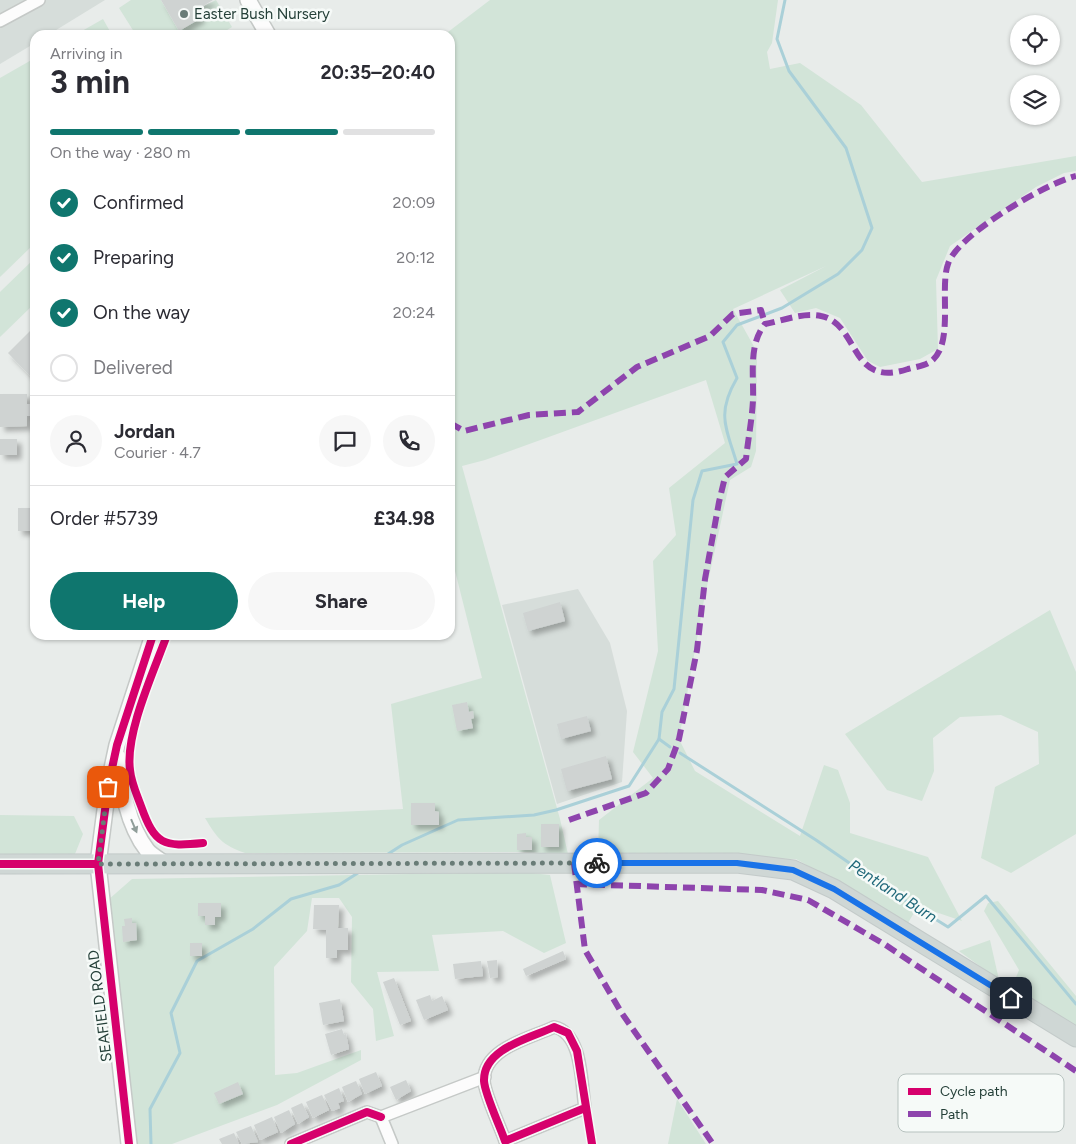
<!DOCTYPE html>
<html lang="en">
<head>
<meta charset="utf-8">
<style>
	body { margin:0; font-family:Figtree,sans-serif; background:#f7f7f7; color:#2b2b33; height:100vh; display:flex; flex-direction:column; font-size:19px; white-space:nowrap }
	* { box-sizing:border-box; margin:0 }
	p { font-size:16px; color:#7c7c81 }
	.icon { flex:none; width:28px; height:28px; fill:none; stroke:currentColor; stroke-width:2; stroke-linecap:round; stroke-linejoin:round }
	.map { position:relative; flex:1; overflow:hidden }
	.side { position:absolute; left:30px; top:30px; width:425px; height:610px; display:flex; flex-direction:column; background:#fff; border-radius:15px; box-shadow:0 1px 4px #0004 }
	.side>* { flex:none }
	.buttons { position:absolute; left:1010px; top:15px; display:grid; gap:10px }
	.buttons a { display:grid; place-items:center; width:50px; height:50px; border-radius:50%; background:#fff; box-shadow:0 1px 4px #0004; font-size:25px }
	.pin { position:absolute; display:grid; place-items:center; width:42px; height:42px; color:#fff; margin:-21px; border-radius:10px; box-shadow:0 2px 8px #0006 }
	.courier { position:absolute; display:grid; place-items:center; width:50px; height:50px; margin:-25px; border:4px solid #1a73e8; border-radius:50%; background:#fff; color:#222; box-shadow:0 1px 6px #0007 }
	.summary em { font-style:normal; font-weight:700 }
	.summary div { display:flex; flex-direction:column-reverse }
	.summary { display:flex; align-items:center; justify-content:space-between; height:85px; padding:0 20px }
	h1 { font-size:32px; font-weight:700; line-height:38px }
	.bar { display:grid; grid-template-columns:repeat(4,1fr); gap:8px 5px; align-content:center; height:60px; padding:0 20px }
	.bar i { height:6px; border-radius:4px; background:#e1e1e2 }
	.bar .current { background:#0f766e }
	.bar p { grid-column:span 4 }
	.line { display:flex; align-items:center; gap:12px; padding:0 20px; border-top:1px solid #e1e1e2 }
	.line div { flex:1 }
	.round { display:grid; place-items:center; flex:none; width:52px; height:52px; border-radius:26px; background:#f7f7f7 }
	ol { padding:0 20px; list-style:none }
	li { display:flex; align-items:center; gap:15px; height:55px }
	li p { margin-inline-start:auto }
	li .icon { padding:5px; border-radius:50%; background:#0f766e; color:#fff; stroke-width:4 }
	li:last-child { color:#7c7c81 }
	li i { width:28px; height:28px; border:2px solid #e1e1e2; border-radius:50% }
	.cta { display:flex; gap:10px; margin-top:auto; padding:10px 20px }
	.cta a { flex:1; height:58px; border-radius:30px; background:#0f766e; color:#fff; font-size:20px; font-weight:700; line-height:58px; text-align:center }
	.cta a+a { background:#f7f7f7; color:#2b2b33 }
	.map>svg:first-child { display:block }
	.built { fill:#d6ddda }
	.green { fill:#d2e4d8 }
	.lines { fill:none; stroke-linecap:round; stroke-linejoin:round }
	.stream { stroke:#aad0d8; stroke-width:3 }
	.building { fill:#cfd3d2; filter:url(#shadow) }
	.minor-casing { stroke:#c5c9c7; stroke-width:14 }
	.tertiary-casing { stroke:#c5c9c7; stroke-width:18 }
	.primary-casing { stroke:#c3cac9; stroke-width:21 }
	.minor { stroke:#fcfcfc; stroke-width:11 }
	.tertiary { stroke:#fcfcfc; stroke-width:15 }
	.primary { stroke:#cfd7d5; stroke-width:19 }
	.quiet { stroke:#8e44ad; stroke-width:6; stroke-dasharray:12 6; stroke-linecap:butt }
	.cycleway-casing { stroke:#f6faf8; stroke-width:11 }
	.cycleway { stroke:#d6006c; stroke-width:8 }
	.oneway { fill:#909e9a }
	.done { stroke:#697c77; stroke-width:5; stroke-dasharray:0 9 }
	.route { stroke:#1a73e8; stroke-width:6 }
	.poi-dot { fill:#697c77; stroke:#f6faf8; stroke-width:2 }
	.labels { text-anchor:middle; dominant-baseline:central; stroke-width:5; stroke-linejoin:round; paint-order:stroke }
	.poi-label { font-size:15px; fill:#254039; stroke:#f6faf8; text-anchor:start }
	.street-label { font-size:15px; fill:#254039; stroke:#f6faf8 }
	.water-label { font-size:16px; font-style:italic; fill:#20687a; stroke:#f6faf8 }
	.key { fill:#f6faf8; stroke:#b7c2bf; stroke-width:1 }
	.key-label { font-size:14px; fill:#254039 }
</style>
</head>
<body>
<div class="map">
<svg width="1076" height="1144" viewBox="0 0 1076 1144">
	<defs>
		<filter id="shadow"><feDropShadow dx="4.5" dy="4.5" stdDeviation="2.5" flood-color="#0004"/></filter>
	</defs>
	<rect width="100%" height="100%" fill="#e8ecea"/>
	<g class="built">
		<path d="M0,0H105L48,35H35V43L0,64Z"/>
		<path d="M578,589L610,643L627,711L622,782L557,804L502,605Z"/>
	</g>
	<g class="green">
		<path d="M131,0H161L179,31L201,18L196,10L216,0L232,27L219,35H136L119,8Z"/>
		<path d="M490,0H778L772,43L767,52L770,69L800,63L861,105L922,182L1076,156V171L1064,173L1036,187L950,246L936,280L938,349L920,359L880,367L868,361L840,318L816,308L795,313L780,290L826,266L733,309L757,352L756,451L751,467L730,480L704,600L679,739L695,771L800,836L824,765L838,770L850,803V833L928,857L962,921L918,906L908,923L796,859L598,855L599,820L653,778L633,752L658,651L653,561L676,535L669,488L725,443L706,380L485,460L462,466L560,819L568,854L521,852L245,853C222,845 217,838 205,818L403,809L391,704L482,678L450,551V35H444Z"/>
		<path d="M103,19L112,35H75Z"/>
		<path d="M35,58V243L0,277V78Z"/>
		<path d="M35,258V303L0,337V292Z"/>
		<path d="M1050,610L1076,672V834L1011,873L981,858L995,787L1039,764L1038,732L1001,715L960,717L933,738L934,771L922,801L887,790L845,734Z"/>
		<path d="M0,815L74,816L83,834L75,854H0Z"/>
		<path d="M522,872L550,875L566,943L544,953L503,931L432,935L439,971L377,972L394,1036L376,1041L373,1009L351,982L352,917L339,898H312L307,931L274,967L275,1075L297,1073L361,1050V1060L277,1105L172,1144H135L108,900L132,879Z"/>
		<path d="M998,901L1076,996V1029L1011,989L1019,970L984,911L988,903Z"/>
		<path d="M990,940L999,980L959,951Z"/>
		<path d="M677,1099L706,1144H668Z"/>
	</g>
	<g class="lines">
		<g class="stream">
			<path d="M659,739L670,747"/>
			<path d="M680,753L816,840L887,889L948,927L986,896L1076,1004"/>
			<path d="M385,856L402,845L458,820L534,815L556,810L629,786L659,739L662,712L674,689L693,500L702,471L737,464C726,427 716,414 737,378L723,342L737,325L782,308L838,274L862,250L872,228L846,148L789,71L777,39L785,0"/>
			<path d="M151,1144L150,1109L180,1053L171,1013L197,961L253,929L291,899L339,885L361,871"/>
		</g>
	</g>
	<g class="building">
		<path d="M161,0H213L196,10L201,18L179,31Z"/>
		<path d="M35,326V381L8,353Z"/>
		<path d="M0,394H27V404H35V416H27V426L0,427Z"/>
		<rect x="0" y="439" width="17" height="16"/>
		<rect x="18" y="508" width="17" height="23"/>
		<path d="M560,602L565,621L528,631L523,613Z"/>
		<path d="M467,702L469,712L473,711L474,718L471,719L473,728L457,731L452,705Z"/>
		<path d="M587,716L591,731L561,739L557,724Z"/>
		<path d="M606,756L612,779L567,791L561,769Z"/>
		<path d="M411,803H435V811L439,812V825H411Z"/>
		<rect x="541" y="824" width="18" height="23"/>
		<path d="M526,833V837H532V850H517V834Z"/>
		<path d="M198,903H221V917H215V925H205V916H198Z"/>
		<path d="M314,905H339L338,928H348V950H337V958H326V930L313,929Z"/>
		<path d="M132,918V923H136L137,940L123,942L122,926H125L124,919Z"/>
		<rect x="190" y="943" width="12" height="13"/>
		<path d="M563,951L566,959L526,976L523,969Z"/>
		<path d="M497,960L498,977L490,978L487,961Z"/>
		<path d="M481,961L483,976L455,979L453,964Z"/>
		<path d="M394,978L411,1021L400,1025L383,982Z"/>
		<path d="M430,995L432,1001L442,996L448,1010L424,1020L416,1000Z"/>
		<path d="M340,999L344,1021L323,1025L319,1003Z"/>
		<path d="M342,1029L344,1035L346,1034L349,1049L331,1055L325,1034Z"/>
		<path d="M376,1072L382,1086L365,1094L359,1079Z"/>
		<path d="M406,1080L411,1091L396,1100L390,1087Z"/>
		<path d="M356,1081L362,1094L348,1102L342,1087Z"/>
		<path d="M238,1082L243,1094L219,1104L214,1093Z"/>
		<path d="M339,1088L344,1101L338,1103L340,1108L332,1111L324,1095Z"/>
		<path d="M322,1095L329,1110L313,1118L306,1102Z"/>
		<path d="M302,1103L309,1117L298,1124L291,1108Z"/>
		<path d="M289,1110L295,1124L281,1133L274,1117Z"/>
		<path d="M272,1117L278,1132L260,1140L254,1125Z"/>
		<path d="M251,1126L258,1142L242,1144L236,1132Z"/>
		<path d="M234,1133L239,1144H222L219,1139Z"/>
	</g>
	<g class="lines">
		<defs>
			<g id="minor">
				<path d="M0,21L39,0"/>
				<path d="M554,1027C583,1033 581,1084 585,1108L505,1141C500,1126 485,1095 484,1081C483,1048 531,1038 554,1027Z"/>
				<path d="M381,1117L485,1077"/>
				<path d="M381,1117L392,1144"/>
				<path d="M291,1144L367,1112L381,1117"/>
			</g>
			<g id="tertiary">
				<path d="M248,0L268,35"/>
				<path d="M118,757C122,788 127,824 147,850C151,855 160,860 165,864"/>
				<path d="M129,1144L98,864L108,787L117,745L153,635"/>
			</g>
			<path id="primary" d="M0,864L737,863L793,870L834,889L1076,1037"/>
		</defs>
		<use href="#minor" class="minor-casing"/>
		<use href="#tertiary" class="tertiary-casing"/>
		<use href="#primary" class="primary-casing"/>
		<use href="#minor" class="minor"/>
		<use href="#tertiary" class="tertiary"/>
		<use href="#primary" class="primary"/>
		<g class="quiet">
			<path d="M450,423L464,431L529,415L578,412L637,367L710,336L733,314L761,310L765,324"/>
			<path d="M569,820L646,793L668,769L679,739L697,650L705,579L719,502L725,477L746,459C748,439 752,420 753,400C754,376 748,345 765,324C781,321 804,312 821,316C860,324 849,389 908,369C915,367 924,366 930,362C955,346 939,289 948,264C957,235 1046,183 1076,176"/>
			<path d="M574,863L585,950L621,1012L713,1144"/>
			<path d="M575,884L762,890L808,900L884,944L1076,1071"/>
		</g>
		<defs>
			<g id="cycleway">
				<path d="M167,635C154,671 125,733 130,770C131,782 137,795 141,806C155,845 163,847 203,843"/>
				<path d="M0,864H98"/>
				<path d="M585,1108L505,1141C500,1126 485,1095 484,1081C483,1048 531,1038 554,1027L568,1033L577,1051L592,1144"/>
				<path d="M129,1144L98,864L108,787L117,745L153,635"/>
				<path d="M291,1144L367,1112L381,1117"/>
			</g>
		</defs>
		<use href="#cycleway" class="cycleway-casing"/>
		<use href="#cycleway" class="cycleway"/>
	</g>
	<defs><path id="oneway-solid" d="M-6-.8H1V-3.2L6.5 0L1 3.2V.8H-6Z" transform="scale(1.25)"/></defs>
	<use class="oneway" href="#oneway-solid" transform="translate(134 826) rotate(67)"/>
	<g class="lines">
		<path class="done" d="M108,787L98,864L597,863"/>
		<path class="route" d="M597,863H737L793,870L834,889L1011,998"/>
	</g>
	<circle class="poi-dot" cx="184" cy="14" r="5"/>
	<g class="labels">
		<g class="poi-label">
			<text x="194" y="14">Easter Bush Nursery</text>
		</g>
		<g class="street-label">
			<text transform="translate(100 1006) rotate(-97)">SEAFIELD ROAD</text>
		</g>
		<g class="water-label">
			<text transform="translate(893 891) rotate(33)">Pentland Burn</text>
		</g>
	</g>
	<rect x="898" y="1074" width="166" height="58" rx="8" class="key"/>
	<rect x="908" y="1088" width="23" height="7" fill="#d6006c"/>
	<rect x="908" y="1111" width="23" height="6" fill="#8e44ad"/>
	<g class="key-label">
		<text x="940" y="1096">Cycle path</text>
		<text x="940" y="1119">Path</text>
	</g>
</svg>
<div class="buttons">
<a><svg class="icon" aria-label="locate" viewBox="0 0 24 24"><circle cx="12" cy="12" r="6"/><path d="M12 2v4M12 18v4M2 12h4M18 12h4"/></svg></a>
<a><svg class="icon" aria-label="layers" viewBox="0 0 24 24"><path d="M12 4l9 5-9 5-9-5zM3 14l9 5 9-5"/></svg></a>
</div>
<div class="pin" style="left:108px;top:787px;background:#ea580c"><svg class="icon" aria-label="bag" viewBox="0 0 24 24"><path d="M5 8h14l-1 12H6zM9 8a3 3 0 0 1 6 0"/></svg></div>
<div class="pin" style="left:1011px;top:998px;background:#1f2937"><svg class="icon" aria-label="home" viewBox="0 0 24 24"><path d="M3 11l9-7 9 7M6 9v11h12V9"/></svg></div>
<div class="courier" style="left:597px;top:863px"><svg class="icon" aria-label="bike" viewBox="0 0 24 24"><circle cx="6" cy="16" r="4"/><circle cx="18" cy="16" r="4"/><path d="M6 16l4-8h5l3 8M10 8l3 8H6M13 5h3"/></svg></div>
<section class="side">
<div class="summary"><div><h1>3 min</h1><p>Arriving in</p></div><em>20:35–20:40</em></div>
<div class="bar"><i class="current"></i><i class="current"></i><i class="current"></i><i></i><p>On the way · 280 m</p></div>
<ol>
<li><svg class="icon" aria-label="check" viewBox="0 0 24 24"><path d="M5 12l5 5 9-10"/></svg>Confirmed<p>20:09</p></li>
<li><svg class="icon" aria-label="check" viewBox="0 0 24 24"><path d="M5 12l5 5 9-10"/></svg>Preparing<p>20:12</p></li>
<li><svg class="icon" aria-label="check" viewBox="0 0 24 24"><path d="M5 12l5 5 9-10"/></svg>On the way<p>20:24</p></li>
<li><i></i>Delivered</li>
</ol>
<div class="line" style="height:90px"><a class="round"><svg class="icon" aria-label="person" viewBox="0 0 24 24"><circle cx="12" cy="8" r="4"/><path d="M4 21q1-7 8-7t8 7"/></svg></a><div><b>Jordan</b><p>Courier · 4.7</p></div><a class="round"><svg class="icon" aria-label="chat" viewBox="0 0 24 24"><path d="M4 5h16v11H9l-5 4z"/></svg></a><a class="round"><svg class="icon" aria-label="phone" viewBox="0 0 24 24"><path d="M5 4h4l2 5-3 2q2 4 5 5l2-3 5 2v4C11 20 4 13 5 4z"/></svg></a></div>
<div class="line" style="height:65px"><div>Order #5739</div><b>£34.98</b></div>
<div class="cta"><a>Help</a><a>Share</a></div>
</section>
</div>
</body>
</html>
